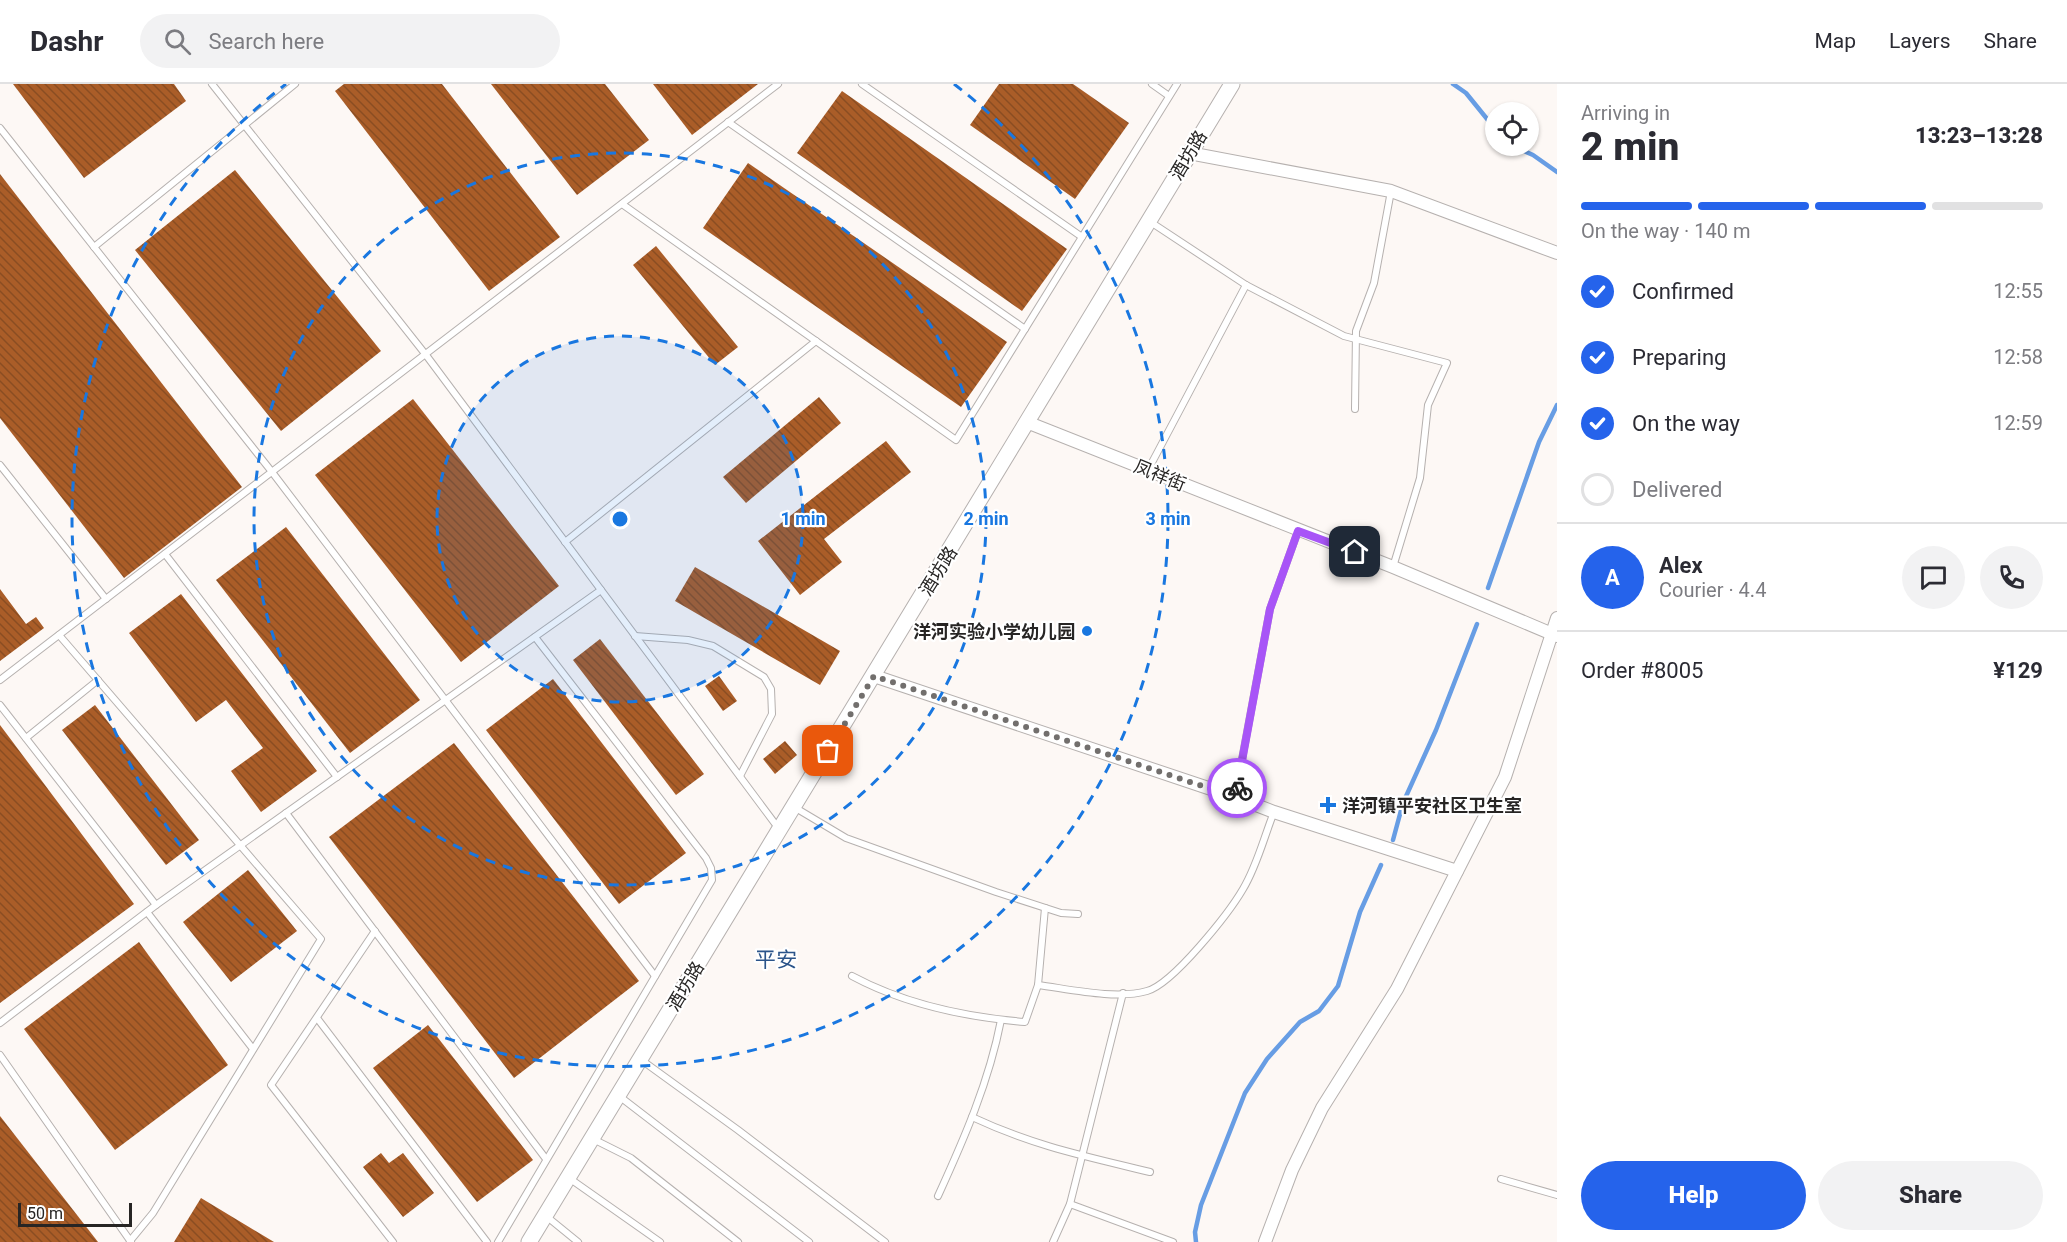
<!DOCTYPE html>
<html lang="en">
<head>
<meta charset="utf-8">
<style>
	body { margin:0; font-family:Roboto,"Noto Sans SC",sans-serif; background:#f2f2f3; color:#2b2b33; height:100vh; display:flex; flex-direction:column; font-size:22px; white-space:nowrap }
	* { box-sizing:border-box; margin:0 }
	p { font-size:20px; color:#7c7c81 }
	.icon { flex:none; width:33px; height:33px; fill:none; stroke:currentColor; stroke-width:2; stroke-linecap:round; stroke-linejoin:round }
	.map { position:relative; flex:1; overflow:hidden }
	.panel { display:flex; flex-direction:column; background:#fff; width:510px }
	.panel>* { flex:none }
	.tools { position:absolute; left:1485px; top:18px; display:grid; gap:12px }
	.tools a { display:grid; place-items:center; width:54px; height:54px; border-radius:50%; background:#fff; box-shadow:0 2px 4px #0004; font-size:30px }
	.scale { position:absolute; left:18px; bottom:15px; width:114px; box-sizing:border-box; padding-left:6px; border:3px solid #272524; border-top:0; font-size:16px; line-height:21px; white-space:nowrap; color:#272524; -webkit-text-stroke:4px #fff; paint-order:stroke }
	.pin { position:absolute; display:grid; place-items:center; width:51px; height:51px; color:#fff; margin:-26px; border-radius:12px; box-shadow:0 3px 9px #0006 }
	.courier { position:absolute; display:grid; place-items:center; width:60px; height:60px; margin:-30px; border:4px solid #a855f7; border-radius:50%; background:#fff; color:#222; box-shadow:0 2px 8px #0007 }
	.overview em { font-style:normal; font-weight:800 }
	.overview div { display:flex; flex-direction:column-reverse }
	.overview { display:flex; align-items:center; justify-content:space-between; height:102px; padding:0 24px }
	h1 { font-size:39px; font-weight:800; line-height:45px }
	.bar { display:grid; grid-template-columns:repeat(4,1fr); gap:9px 6px; align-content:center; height:72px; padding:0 24px }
	.bar i { height:8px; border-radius:4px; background:#e1e1e2 }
	.bar .selected { background:#2563eb }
	.bar p { grid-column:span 4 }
	.line { display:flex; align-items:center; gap:15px; padding:0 24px; border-top:2px solid #e1e1e2 }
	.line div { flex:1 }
	.round { display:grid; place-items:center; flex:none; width:63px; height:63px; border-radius:32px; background:#f2f2f3 }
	ol { padding:0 24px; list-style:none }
	li { display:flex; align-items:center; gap:18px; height:66px }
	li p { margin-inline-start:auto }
	li .icon { padding:6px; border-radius:50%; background:#2563eb; color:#fff; stroke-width:4 }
	li:last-child { color:#7c7c81 }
	li i { width:33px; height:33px; border:3px solid #e1e1e2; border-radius:50% }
	.button { display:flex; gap:12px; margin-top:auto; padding:12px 24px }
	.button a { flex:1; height:69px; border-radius:36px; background:#2563eb; color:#fff; font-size:24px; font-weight:800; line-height:69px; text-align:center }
	.button a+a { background:#f2f2f3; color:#2b2b33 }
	header { display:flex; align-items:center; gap:36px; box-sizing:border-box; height:84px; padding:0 30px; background:#fff; border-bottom:2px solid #e1e1e2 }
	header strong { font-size:28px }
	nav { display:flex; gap:33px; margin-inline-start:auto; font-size:21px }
	.search { width:420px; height:54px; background:#f2f2f3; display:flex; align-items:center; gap:15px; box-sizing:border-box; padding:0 21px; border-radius:33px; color:#7c7c81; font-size:22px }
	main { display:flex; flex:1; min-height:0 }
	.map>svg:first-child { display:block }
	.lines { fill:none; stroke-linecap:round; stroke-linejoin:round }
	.stream { stroke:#679de4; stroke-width:4.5 }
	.building { fill:url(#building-back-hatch) }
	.service-casing { stroke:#b6b1af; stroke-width:8 }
	.minor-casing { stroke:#b6b1af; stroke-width:14 }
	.tertiary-casing { stroke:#b6b1af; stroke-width:17 }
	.service { stroke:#fff; stroke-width:6 }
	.minor { stroke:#fff; stroke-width:12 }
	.tertiary { stroke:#fff; stroke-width:15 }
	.done { stroke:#726f6d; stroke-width:6; stroke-dasharray:0 10.8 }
	.route { stroke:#a855f7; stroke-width:8 }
	.ring { fill:none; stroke:#1977e0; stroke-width:3; stroke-dasharray:10 8 }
	.poi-dot { fill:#1977e0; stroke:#fff; stroke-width:2 }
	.labels { text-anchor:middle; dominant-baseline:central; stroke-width:4.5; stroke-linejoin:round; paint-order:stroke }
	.street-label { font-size:18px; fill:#272524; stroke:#fff }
	.poi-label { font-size:18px; font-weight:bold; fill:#272524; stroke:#fff; text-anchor:end }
	.quarter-label { font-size:21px; fill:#2b548a; stroke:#fff }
	.centre { fill:#1977e0; stroke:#fff; stroke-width:3 }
	.ring-label { font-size:18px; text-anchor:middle; font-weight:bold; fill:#1977e0; stroke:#fff; stroke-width:4.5; stroke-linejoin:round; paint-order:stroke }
</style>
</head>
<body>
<header>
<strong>Dashr</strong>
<div class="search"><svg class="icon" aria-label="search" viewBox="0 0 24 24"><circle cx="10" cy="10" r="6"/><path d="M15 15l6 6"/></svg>Search here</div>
<nav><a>Map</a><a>Layers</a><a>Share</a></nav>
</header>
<main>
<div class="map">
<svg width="1557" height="1158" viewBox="0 0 1557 1158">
	<defs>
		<pattern id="building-back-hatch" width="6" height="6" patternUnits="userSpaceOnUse" patternTransform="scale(1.5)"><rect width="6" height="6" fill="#aa5d28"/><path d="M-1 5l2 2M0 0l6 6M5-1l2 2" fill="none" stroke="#8a4d22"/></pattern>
	</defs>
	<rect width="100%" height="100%" fill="#fdf8f5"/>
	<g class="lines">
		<g class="stream">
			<path d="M1453,0L1466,9L1496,46"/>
			<path d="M1513,62L1533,71L1557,88"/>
			<path d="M1488,504L1539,358L1557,321"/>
			<path d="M1393,756L1403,719L1436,646L1477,540"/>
			<path d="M1196,1158L1195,1148L1201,1121L1245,1009L1267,975L1300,938L1319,927L1338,902L1360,828L1381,781"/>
		</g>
	</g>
	<g class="building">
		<path d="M13,0H174L186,17L84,94Z"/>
		<path d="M344,0H442L560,153L489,207L335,7Z"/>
		<path d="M491,0H605L649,56L577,111Z"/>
		<path d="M653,0H758L692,51Z"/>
		<path d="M999,0H1073L1129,39L1075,115L970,41Z"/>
		<path d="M842,7L1067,165L1022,227L797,69Z"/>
		<path d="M748,79L1007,258L961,323L703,144Z"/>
		<path d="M235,86L381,267L281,347L135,166Z"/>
		<path d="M0,90L242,403L124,494L0,334Z"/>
		<path d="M656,162L738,263L715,281L633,181Z"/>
		<path d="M819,313L841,339L746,419L723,393Z"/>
		<path d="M413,315L559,502L461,578L315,391Z"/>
		<path d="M886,357L911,388L824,455L842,478L800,511L758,457Z"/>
		<path d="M286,443L420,616L350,669L216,496Z"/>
		<path d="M695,483L840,567L820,601L675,517Z"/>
		<path d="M0,505L26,540L36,533L44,544L0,577Z"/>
		<path d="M181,510L317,687L261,728L231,687L263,664L226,616L196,638L129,549Z"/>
		<path d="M600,555L704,690L676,711L573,576Z"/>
		<path d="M719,592L737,617L723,627L705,602Z"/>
		<path d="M553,595L686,769L619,820L486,646Z"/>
		<path d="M95,621L199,756L166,781L62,646Z"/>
		<path d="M0,641L134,820L0,919Z"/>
		<path d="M785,657L797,671L775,690L763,675Z"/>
		<path d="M454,659L639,897L514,994L329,753Z"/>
		<path d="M248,786L297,847L231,898L183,838Z"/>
		<path d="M139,858L228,981L115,1066L24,945Z"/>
		<path d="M428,941L533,1076L477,1118L373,984Z"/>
		<path d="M0,1032L98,1158H0Z"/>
		<path d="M381,1069L389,1079L403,1069L434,1109L403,1133L363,1083Z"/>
		<path d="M201,1114L274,1158H174Z"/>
	</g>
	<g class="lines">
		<defs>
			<g id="service">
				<path d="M212,0L426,271L779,745"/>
				<path d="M862,0L1082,153"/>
				<path d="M1152,0L1169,12"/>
				<path d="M728,38L1025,245"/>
				<path d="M0,44L272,388L655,892"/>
				<path d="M622,120L956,356L1177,0"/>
				<path d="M1149,137L1246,201L1344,252L1447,279L1428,321L1420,394L1393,483"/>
				<path d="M94,163L295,0"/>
				<path d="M1355,325L1356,247L1374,199L1391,107"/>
				<path d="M0,381L106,515"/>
				<path d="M1148,386L1246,201"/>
				<path d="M565,458L816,257"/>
				<path d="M165,470L337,693"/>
				<path d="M59,551L321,855L153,1129L130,1157"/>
				<path d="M635,552L688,556L713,562L764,593L771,605L772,630L740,692"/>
				<path d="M0,596L778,0"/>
				<path d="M0,621L156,821"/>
				<path d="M26,654L98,596"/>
				<path d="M1235,713L1270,525L1298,447"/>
				<path d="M794,723L846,754L996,808L1061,829L1078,830"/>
				<path d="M286,729L546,1075"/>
				<path d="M147,828L253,965"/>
				<path d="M375,847L271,1001L393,1158"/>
				<path d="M852,892C906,921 965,933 1025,938L1038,901L1045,824"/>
				<path d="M1038,901C1069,905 1116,916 1147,907C1173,900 1229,829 1243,805C1257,782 1264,753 1274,728"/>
				<path d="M317,934L487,1158"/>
				<path d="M0,939L156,821L601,506"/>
				<path d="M0,971L131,1158"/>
				<path d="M640,975L738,1046L885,1158"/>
				<path d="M619,1012L809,1158"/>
				<path d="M972,1033C1034,1062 1084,1072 1150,1088"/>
				<path d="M593,1055L631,1074L738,1158"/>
				<path d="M569,1094L660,1158"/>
				<path d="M1501,1095L1557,1111"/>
				<path d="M938,1112C964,1055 989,998 1001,936"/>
				<path d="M1070,1120L1173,1158"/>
				<path d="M546,1132L578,1158"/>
				<path d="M498,1158L712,796L711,784L706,774L535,553"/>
				<path d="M1053,1158L1070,1120L1123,909"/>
			</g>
			<g id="minor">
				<path d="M1189,69L1391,107L1557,169"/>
				<path d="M1029,339L1393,483L1557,552"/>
				<path d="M874,592L1235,713L1274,728L1457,787"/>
				<path d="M1265,1158L1292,1086L1322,1024L1397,905L1505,693L1557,534"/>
			</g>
			<path id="tertiary" d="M529,1158L1232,0"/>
		</defs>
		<use href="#service" class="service-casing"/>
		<use href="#minor" class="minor-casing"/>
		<use href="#tertiary" class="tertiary-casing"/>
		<use href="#service" class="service"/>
		<use href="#minor" class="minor"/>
		<use href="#tertiary" class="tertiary"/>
	</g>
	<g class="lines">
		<path class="done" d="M828,667L874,592L1235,713L1237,704"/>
		<path class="route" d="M1237,704L1270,525L1298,447L1355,468"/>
	</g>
	<circle cx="620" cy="435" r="183" fill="#1977e0" fill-opacity=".12"/>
	<g class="ring">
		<circle cx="620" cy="435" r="183"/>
		<circle cx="620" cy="435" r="366"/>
		<path d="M954 0A548 548 0 1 1 286 0"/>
	</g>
	<g class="poi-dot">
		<circle cx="1087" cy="547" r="6"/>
		<path d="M1325 712h6v6h6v6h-6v6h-6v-6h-6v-6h6z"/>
	</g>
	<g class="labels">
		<g class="street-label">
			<text transform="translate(1188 71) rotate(-59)">酒坊路</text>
			<text transform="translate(1160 391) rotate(22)">凤祥街</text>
			<text transform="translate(938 487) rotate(-58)">酒坊路</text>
			<text transform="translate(685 902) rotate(-59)">酒坊路</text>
		</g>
		<g class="poi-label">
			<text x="1075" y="547">洋河实验小学幼儿园</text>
			<text x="1342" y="721" text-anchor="start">洋河镇平安社区卫生室</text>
		</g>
		<g class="quarter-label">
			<text x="776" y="876">平安</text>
		</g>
	</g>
	<circle cx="620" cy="435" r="9" class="centre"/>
	<g class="ring-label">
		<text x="803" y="441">1 min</text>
		<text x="986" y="441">2 min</text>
		<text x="1168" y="441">3 min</text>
	</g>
</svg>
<div class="tools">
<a><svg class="icon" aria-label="locate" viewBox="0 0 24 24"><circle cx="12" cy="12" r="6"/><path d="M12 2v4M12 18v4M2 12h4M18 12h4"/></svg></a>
</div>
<div class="scale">50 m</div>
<div class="pin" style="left:828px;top:667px;background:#ea580c"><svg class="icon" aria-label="bag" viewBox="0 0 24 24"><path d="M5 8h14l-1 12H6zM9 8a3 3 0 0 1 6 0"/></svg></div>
<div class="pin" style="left:1355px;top:468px;background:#1f2937"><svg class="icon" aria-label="home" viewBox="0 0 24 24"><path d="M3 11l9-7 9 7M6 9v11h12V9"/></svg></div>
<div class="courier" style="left:1237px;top:704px"><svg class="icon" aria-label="bike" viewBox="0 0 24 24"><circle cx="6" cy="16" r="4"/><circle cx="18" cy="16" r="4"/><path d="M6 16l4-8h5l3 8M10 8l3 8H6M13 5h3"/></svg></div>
</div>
<section class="panel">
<div class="overview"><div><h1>2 min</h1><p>Arriving in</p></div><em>13:23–13:28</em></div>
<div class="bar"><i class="selected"></i><i class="selected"></i><i class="selected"></i><i></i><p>On the way · 140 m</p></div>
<ol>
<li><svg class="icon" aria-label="check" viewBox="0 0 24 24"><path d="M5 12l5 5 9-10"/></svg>Confirmed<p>12:55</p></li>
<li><svg class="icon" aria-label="check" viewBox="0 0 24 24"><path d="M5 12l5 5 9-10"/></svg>Preparing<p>12:58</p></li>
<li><svg class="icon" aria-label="check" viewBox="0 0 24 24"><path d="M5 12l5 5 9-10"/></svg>On the way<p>12:59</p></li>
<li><i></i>Delivered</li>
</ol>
<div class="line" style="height:108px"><b class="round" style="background:#2563eb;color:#fff">A</b><div><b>Alex</b><p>Courier · 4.4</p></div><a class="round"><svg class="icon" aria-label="chat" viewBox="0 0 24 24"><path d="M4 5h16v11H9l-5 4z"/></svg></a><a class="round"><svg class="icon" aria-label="phone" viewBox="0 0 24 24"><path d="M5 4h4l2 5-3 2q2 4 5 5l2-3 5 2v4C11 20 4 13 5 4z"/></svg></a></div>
<div class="line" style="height:78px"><div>Order #8005</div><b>¥129</b></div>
<div class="button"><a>Help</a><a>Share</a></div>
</section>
</main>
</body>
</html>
